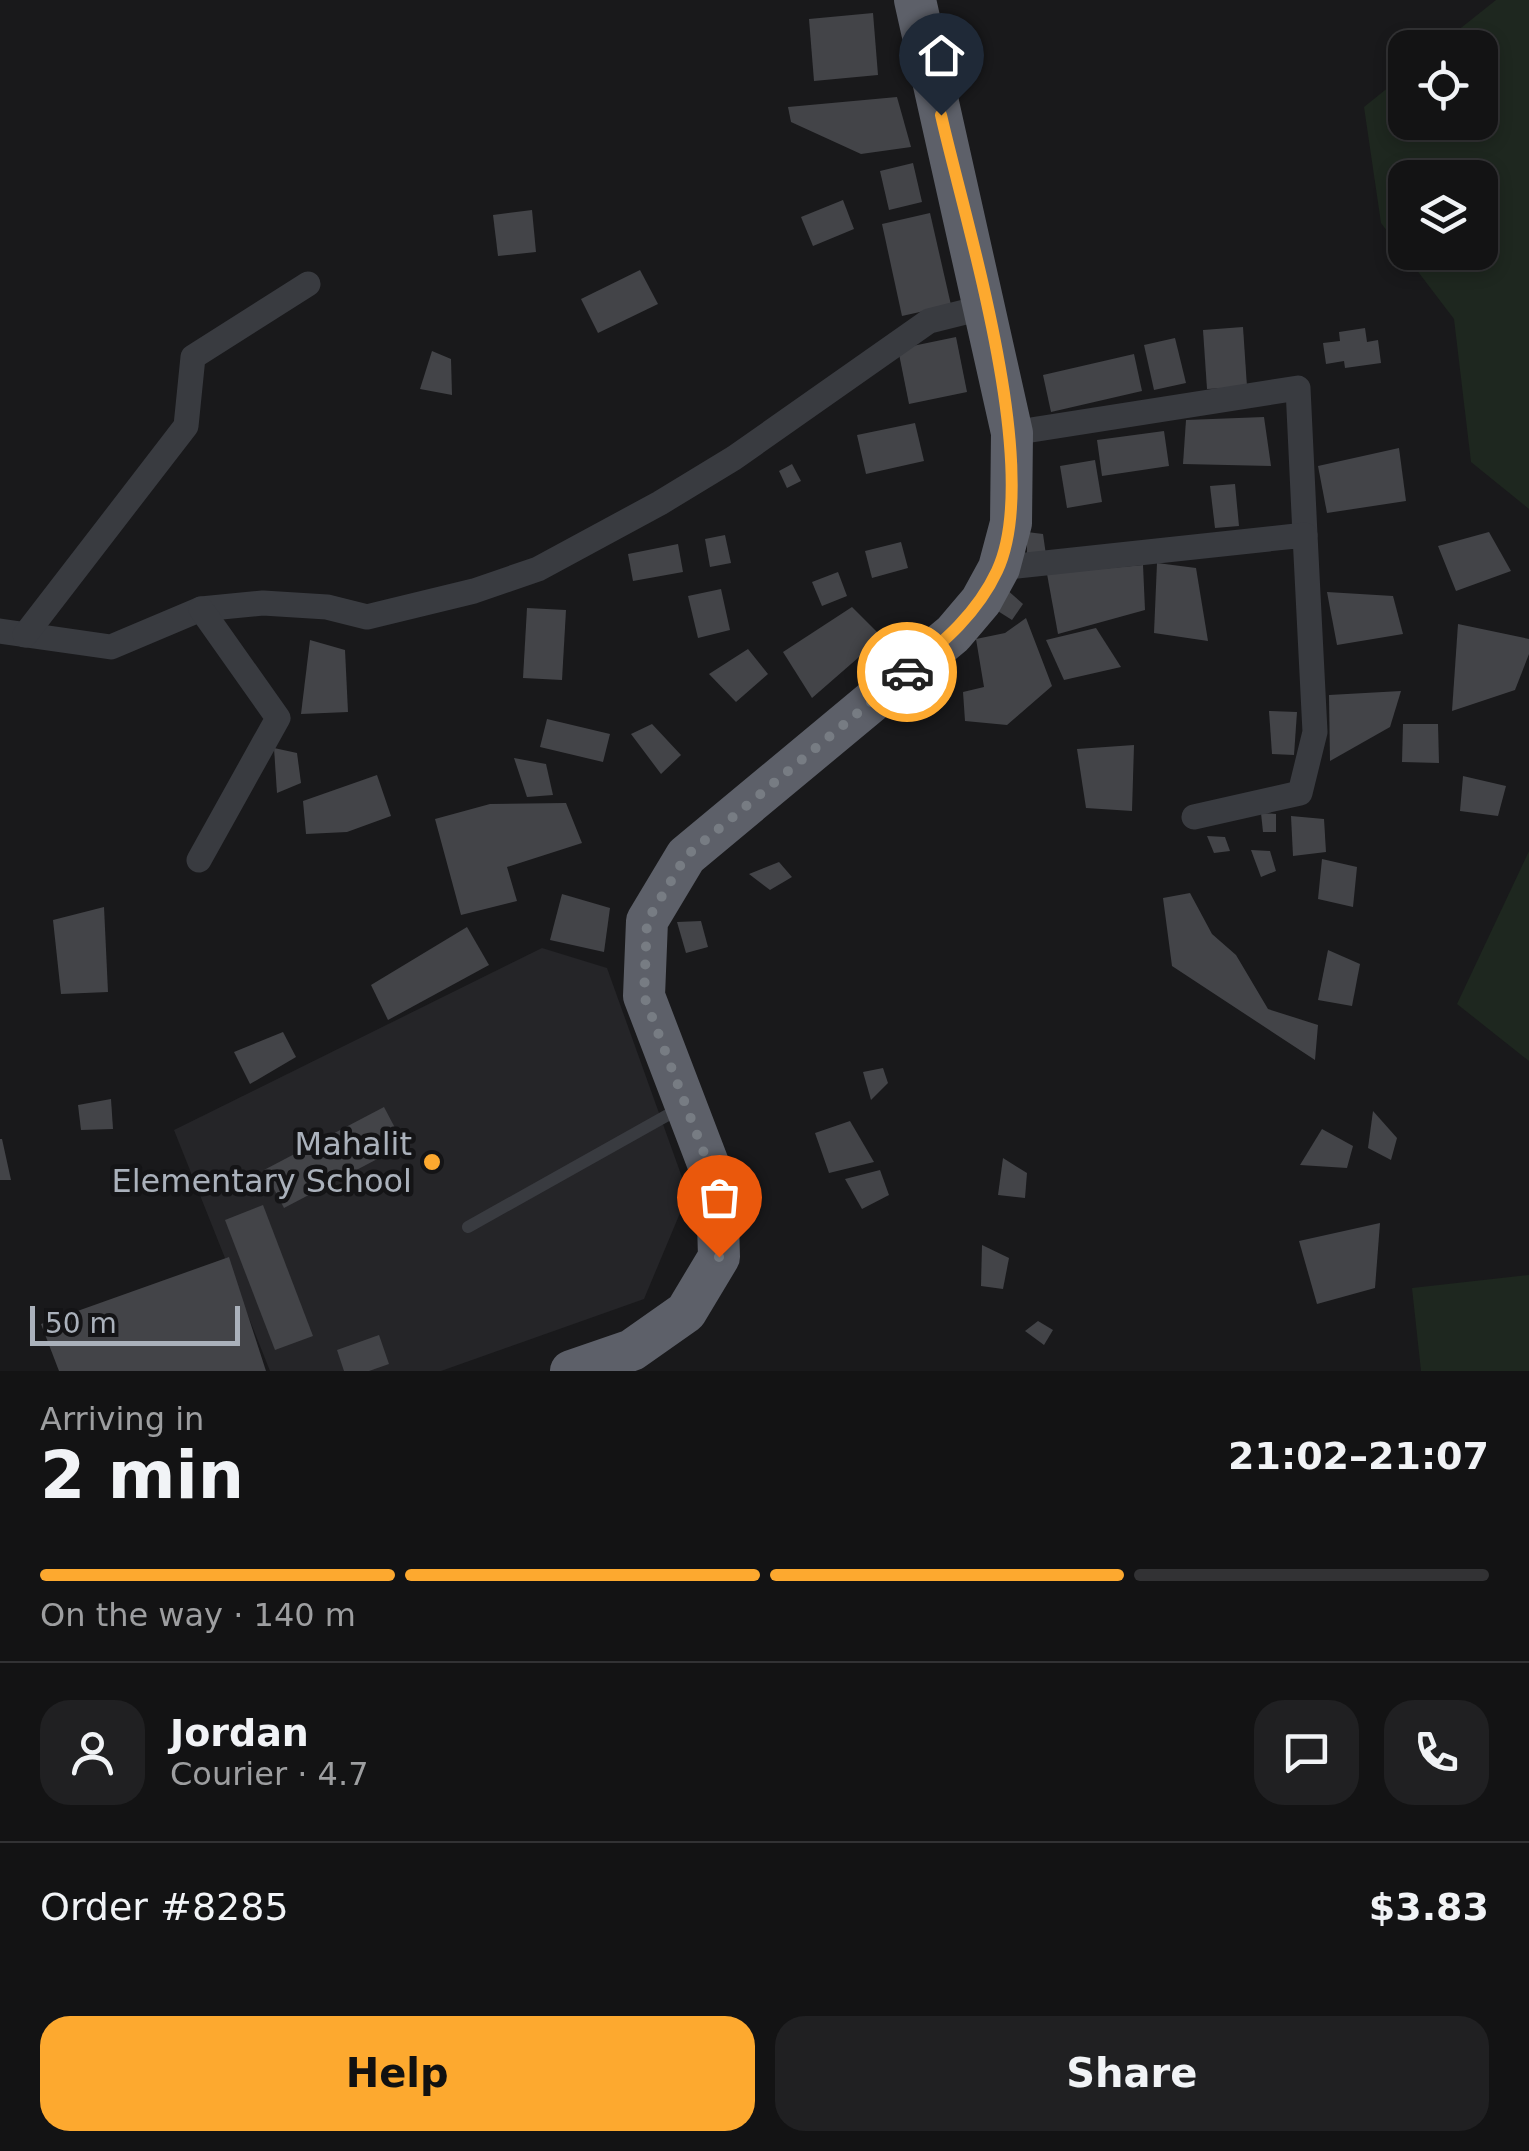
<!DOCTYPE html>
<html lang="en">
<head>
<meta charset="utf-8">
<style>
	body { margin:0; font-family:"DejaVu Sans",sans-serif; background:#202022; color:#f1f3f6; height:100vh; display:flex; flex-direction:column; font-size:38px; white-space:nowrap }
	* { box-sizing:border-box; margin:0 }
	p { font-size:32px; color:#9d9ea0 }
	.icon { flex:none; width:55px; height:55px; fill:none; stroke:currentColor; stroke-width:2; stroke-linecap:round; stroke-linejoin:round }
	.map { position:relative; height:1371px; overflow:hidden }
	.drawer { display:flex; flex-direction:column; background:#131314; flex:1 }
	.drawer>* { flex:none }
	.fabs { position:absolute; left:1388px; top:30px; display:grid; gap:20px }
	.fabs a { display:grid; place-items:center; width:110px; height:110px; border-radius:20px; background:#131314; box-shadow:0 5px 15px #0003,0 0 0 2px #323234; font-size:50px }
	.scale { position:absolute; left:30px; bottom:25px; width:210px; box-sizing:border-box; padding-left:10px; border:5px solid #aab1bb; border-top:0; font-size:28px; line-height:35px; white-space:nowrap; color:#aab1bb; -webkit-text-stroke:8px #141416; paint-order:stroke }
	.pin { position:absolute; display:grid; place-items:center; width:85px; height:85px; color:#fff; margin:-102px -42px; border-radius:50% 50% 50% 0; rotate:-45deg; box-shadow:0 0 10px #0007 }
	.pin .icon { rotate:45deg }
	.courier { position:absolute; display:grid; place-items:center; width:100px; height:100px; margin:-50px; border:8px solid #fda92f; border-radius:50%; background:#fff; color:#222; box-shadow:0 2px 12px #0007 }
	.headline em { font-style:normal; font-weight:700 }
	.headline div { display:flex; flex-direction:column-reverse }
	.headline { display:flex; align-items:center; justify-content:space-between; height:170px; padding:0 40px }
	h1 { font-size:65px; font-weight:700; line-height:75px }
	.bar { display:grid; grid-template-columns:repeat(4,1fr); gap:15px 10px; align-content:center; height:120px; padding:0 40px }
	.bar i { height:12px; border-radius:8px; background:#323234 }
	.bar .current { background:#fda92f }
	.bar p { grid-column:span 4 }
	.line { display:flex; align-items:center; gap:25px; padding:0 40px; border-top:2px solid #323234 }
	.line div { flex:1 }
	.round { display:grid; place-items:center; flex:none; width:105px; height:105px; border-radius:30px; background:#202022 }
	.action { display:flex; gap:20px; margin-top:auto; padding:20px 40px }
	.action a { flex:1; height:115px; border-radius:30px; background:#fda92f; color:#111; font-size:40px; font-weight:700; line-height:115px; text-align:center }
	.action a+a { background:#202022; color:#f1f3f6 }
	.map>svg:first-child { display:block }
	.built { fill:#252528 }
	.green { fill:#1e271f; fill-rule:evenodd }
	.building { fill:#434448 }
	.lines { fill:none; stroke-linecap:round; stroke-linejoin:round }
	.service { stroke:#393b40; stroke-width:12 }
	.minor { stroke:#393b40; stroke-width:25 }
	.trunk { stroke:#5d6069; stroke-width:42 }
	.done { stroke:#777c83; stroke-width:10; stroke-dasharray:0 18 }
	.route { stroke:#fda92f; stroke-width:12 }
	.poi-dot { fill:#fda92f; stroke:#141416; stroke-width:4 }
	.labels { text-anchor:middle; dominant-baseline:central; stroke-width:9; stroke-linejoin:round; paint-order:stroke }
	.poi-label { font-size:32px; fill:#aab1bb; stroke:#141416; text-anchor:end }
</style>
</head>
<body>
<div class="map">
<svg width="1529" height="1371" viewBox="0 0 1529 1371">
	<rect width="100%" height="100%" fill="#19191b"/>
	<path class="built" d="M542,948L607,968L688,1194L644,1299L441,1371H270L174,1130Z"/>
	<g class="green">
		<path d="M1496,0H1529V509L1471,462L1454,319L1381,223L1364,107L1405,74V122H1480V48L1437,47ZM1405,178H1480V252H1405Z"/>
		<path d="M1529,851V1061L1457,1004Z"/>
		<path d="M1529,1275V1371H1421L1412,1288Z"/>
	</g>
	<g class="building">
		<path d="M873,13L878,75L814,81L809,19Z"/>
		<path d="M897,97L911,147L861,154L791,122L788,107Z"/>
		<path d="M913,163L922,202L889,210L880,171Z"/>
		<path d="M843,200L854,229L813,246L801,217Z"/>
		<path d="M532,210L536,252L498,256L493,215Z"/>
		<path d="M930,213L951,305L902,316L882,224Z"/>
		<path d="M640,270L658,304L598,333L581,299Z"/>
		<path d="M1243,327L1247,387L1207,389L1203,330Z"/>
		<path d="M1365,328L1367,342L1378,340L1381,363L1345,368L1344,361L1326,364L1323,343L1340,341L1339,332Z"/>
		<path d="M956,337L967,392L909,404L898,349Z"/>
		<path d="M1175,338L1186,383L1154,390L1144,345Z"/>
		<path d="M432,351L451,359L452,395L420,389Z"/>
		<path d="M1134,354L1142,391L1051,412L1043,375Z"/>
		<path d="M1264,417L1271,466L1183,464L1186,420Z"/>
		<path d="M915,423L924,461L866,474L857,435Z"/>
		<path d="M1164,431L1169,466L1102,476L1097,440Z"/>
		<path d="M1399,448L1406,501L1327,513L1318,466Z"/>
		<path d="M1095,460L1102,502L1067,508L1060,466Z"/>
		<path d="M792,464L801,481L787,488L779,471Z"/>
		<path d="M1235,484L1239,526L1215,528L1210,486Z"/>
		<path d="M1027,532L1043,534L1046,555L1027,557Z"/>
		<path d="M1489,532L1511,571L1456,591L1438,546Z"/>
		<path d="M725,535L731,563L710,567L705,539Z"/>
		<path d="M901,542L908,568L872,578L865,551Z"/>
		<path d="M678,544L683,572L633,581L628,554Z"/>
		<path d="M1157,563L1196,568L1208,641L1154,633Z"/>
		<path d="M1143,565L1145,610L1058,634L1047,574Z"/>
		<path d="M838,572L847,596L822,606L812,582Z"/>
		<path d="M721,589L730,630L698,638L688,596Z"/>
		<path d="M1006,589L1023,604L1012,620L993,608Z"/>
		<path d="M1327,592L1393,596L1403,634L1337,645Z"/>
		<path d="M852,607L882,637L812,698L783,652Z"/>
		<path d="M527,608L566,610L562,680L523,678Z"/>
		<path d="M1026,618L1052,686L1007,725L965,721L963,692L984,687L976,639L1005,633Z"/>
		<path d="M1458,624L1529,639V654L1515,690L1452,711Z"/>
		<path d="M1096,628L1121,667L1064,680L1046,640Z"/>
		<path d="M310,640L345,650L348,712L301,714Z"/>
		<path d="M748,649L768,674L736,702L709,674Z"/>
		<path d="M1401,691L1390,727L1330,761L1329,695Z"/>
		<path d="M1269,711L1297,712L1294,755L1272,754Z"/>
		<path d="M547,719L610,734L603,762L540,747Z"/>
		<path d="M652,724L681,755L661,774L631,734Z"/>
		<path d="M1403,724H1438L1439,763L1402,762Z"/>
		<path d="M1134,745L1132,811L1086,808L1077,749Z"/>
		<path d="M274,748L297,753L301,783L277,793Z"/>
		<path d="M514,758L546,764L553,795L527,797Z"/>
		<path d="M377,775L391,816L347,832L306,834L303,801Z"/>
		<path d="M1463,776L1506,786L1498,816L1460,811Z"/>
		<path d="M566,803L582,843L507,867L517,901L461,915L435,819L490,804Z"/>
		<path d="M1261,813L1276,814V832H1263Z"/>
		<path d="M1291,816L1324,819L1326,852L1293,856Z"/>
		<path d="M1207,836L1225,837L1230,851L1214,853Z"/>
		<path d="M1251,850L1270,851L1276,871L1261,877Z"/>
		<path d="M1322,859L1357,867L1353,907L1318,899Z"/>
		<path d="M779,862L792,877L770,890L749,874Z"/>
		<path d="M1190,893L1212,934L1236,955L1268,1009L1318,1025L1315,1060L1172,966L1163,898Z"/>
		<path d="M562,894L610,908L604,952L550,940Z"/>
		<path d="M104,907L108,992L61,994L53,920Z"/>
		<path d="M701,921L708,947L686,953L677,922Z"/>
		<path d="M467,927L489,965L388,1020L371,985Z"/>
		<path d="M1328,950L1360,964L1352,1006L1318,1000Z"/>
		<path d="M283,1032L296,1057L250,1084L234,1052Z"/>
		<path d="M883,1068L888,1083L871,1100L863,1072Z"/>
		<path d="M111,1099L113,1129L81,1130L78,1105Z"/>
		<path d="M384,1107L404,1145L284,1208L264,1170Z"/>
		<path d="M1373,1111L1397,1138L1391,1160L1368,1148Z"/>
		<path d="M850,1121L874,1162L829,1173L815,1133Z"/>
		<path d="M1322,1129L1353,1146L1347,1168L1300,1165Z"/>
		<path d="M0,1139H2L11,1180H0Z"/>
		<path d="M1003,1158L1027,1173L1025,1198L998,1195Z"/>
		<path d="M880,1170L889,1195L862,1209L845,1179Z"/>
		<path d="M263,1205L313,1336L275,1350L225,1220Z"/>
		<path d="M1380,1223L1375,1288L1317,1304L1299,1241Z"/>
		<path d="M982,1245L1009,1258L1003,1289L981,1286Z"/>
		<path d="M229,1257L266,1371H59L41,1324Z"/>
		<path d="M1038,1321L1053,1330L1044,1345L1025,1331Z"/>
		<path d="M379,1335L389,1364L369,1371H344L337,1350Z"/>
	</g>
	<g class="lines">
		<path class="service" d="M468,1227L682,1107"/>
		<g class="minor">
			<path d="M1012,433L1298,388L1305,535"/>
			<path d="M999,568L1305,535L1315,732L1300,793L1194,817"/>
			<path d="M0,631L111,647L201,609L263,603L327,607L367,617L474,591L538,569L660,503L734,458L929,321L985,307"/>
			<path d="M25,635L186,426L193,357L308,284"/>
			<path d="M199,860L278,718L201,609"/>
		</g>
		<path class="trunk" d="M571,1371L632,1350L686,1312L719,1257L717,1187L644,996L647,921L686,856L953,634L981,601L999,568L1011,523L1012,433L915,0"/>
	</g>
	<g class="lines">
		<path class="done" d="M719,1257L717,1187L644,996L647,921L686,856L907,672"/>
		<path class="route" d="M907,672C943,642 977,614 997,571C1044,471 966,225 941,115"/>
	</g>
	<circle class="poi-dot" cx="432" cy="1162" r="10"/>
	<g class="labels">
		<g class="poi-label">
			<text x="412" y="1144">Mahalit<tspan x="412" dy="37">Elementary School</tspan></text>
		</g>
	</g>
</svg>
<div class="fabs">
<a><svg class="icon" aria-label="locate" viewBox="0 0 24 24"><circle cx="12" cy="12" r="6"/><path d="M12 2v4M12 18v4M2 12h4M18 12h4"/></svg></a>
<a><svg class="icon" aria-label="layers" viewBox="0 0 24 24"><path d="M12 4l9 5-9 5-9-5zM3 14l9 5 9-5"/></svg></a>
</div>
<div class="scale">50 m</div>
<div class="pin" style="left:719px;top:1257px;background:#ea580c"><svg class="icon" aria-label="bag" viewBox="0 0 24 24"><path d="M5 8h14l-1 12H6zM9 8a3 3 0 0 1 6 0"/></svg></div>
<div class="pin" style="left:941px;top:115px;background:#1f2937"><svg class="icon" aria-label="home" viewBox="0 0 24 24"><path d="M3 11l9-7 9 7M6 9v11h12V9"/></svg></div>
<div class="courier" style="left:907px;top:672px"><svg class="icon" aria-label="car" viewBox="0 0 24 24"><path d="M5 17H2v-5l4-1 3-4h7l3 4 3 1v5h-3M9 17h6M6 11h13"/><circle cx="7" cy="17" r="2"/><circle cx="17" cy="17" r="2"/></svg></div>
</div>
<section class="drawer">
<div class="headline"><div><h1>2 min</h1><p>Arriving in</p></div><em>21:02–21:07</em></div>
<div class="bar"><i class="current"></i><i class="current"></i><i class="current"></i><i></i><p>On the way · 140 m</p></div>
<div class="line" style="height:180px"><a class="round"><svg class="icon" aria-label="person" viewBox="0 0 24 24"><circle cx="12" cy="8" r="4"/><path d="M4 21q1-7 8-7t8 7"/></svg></a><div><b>Jordan</b><p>Courier · 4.7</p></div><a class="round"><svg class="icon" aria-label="chat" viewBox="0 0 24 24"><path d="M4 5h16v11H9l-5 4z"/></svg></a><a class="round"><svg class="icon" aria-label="phone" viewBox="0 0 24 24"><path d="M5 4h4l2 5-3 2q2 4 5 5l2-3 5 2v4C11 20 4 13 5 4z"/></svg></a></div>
<div class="line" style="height:130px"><div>Order #8285</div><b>$3.83</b></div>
<div class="action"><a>Help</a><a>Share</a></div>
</section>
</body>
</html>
